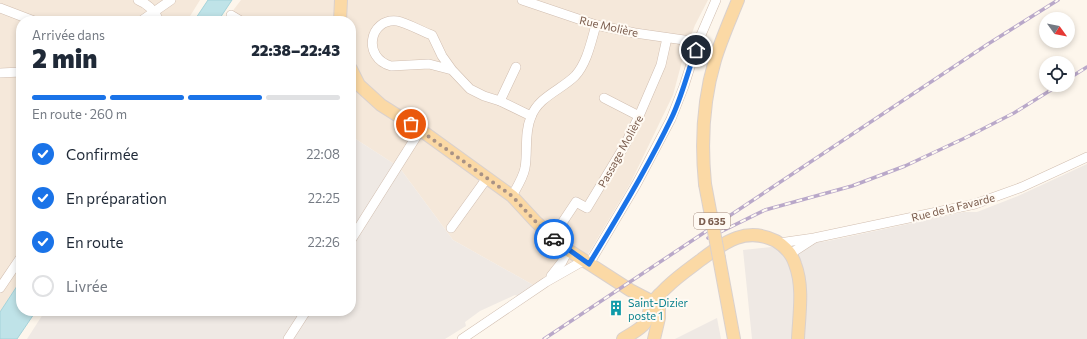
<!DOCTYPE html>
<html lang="fr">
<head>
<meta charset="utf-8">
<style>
	body { margin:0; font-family:Commissioner,sans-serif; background:#f6f6f7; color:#1f2937; height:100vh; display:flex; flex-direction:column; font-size:15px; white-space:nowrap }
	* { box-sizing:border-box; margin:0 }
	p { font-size:13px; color:#747a83 }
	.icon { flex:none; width:22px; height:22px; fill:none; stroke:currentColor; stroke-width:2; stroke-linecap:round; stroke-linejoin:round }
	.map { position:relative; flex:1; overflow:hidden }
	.side { position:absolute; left:16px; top:16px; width:340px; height:300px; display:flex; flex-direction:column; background:#fff; border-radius:16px; box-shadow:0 2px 6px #0003 }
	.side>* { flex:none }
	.needle { width:26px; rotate:123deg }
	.fabs { position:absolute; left:1039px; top:12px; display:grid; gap:8px }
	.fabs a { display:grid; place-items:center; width:36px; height:36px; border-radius:50%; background:#fff; box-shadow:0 2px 6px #0003; font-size:20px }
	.pin { position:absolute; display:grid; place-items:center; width:34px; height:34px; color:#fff; margin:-17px; border:2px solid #fff; border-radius:50%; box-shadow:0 1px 4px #0007 }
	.courier { position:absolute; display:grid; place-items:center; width:40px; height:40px; margin:-20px; border:3px solid #1a73e8; border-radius:50%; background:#fff; color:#222; box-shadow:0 1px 5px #0007 }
	.summary em { font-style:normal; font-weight:800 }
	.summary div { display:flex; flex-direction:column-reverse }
	.summary { display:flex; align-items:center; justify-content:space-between; height:68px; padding:0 16px }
	h1 { font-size:26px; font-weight:800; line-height:30px }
	.bar { display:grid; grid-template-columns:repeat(4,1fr); gap:6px 4px; align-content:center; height:48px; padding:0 16px }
	.bar i { height:5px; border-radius:3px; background:#e0e1e3 }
	.bar .current { background:#1a73e8 }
	.bar p { grid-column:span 4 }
	ol { padding:0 16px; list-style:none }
	li { display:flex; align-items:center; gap:12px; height:44px }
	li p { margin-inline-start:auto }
	li .icon { padding:4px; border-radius:50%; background:#1a73e8; color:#fff; stroke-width:4 }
	li:last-child { color:#747a83 }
	li i { width:22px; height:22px; border:2px solid #e0e1e3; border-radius:50% }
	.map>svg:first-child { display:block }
	.residential { fill:#f5e8da }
	.industrial { fill:#efe9e4 }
	.water { fill:#bfe3e8; stroke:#a5d3da }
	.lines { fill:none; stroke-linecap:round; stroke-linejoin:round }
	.minor-casing { stroke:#d1beb0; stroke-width:10 }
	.major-casing { stroke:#dad1cd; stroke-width:14 }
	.minor { stroke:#fff; stroke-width:9 }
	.major { stroke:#fbd9a5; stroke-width:12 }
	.rail-casing { stroke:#b9a8c9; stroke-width:3.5 }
	.rail { stroke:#fffaf3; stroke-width:2; stroke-dasharray:6; stroke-linecap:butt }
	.major-bridge-casing { stroke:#dad1cd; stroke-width:14; stroke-linecap:butt }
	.major-bridge { stroke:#fbd9a5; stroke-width:12 }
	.done { stroke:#a89285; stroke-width:4; stroke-dasharray:0 7.2 }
	.route { stroke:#1a73e8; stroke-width:5 }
	.labels { text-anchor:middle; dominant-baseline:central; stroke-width:4; stroke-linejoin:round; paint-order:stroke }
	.shield { fill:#fffaf3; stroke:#a28b7f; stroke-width:1 }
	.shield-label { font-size:10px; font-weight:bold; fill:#7a5c4d }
	.street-label { font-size:11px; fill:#7a5c4d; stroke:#fffaf3 }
	.culture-label { font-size:11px; fill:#0d838f; stroke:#fffaf3; text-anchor:start }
</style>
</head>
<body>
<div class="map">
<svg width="1087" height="339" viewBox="0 0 1087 339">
	<rect width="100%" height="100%" fill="#fdf6ec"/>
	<g class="residential">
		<path d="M0,0H200L187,21H21V280L0,312Z"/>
		<path d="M241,0H708L695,25L684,54L673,95L630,184L587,256L535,286L453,240L399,167L351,136V21H225Z"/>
	</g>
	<g class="industrial">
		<path d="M351,136L399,167L453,240L535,286L520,297L515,295L480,311L465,322L466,326L445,339H27L45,311H351Z"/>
		<path d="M1087,164V339H752L743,250L828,241L964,212H977L1018,196Z"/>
		<path d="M717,318L721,339H675Z"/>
	</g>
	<g class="water">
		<path d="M208,0H232L218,21H194Z"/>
		<path d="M21,280V311H36L17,339H0V312Z"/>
	</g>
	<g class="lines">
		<defs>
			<g id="minor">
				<path d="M138,0C148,4 155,11 159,21"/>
				<path d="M522,0L596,25L635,33L698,42"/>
				<path d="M0,8L34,21"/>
				<path d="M231,15L241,21"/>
				<path d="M141,21L171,0"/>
				<path d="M452,70L442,56L432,35C423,32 405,22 397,21C369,18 362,58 391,66L429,64L452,70L470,89L484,96L500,101L531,116"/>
				<path d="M0,73L21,72"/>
				<path d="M604,98L639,116"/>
				<path d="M500,101L516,67"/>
				<path d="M512,196C517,187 523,178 525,168C528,151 524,133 531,117C538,97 561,90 575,76C587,63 591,42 596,25"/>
				<path d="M451,228L487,178"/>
				<path d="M552,238L576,202L587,208L625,145L639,116L661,65L667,38"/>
				<path d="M351,240L416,137"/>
				<path d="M779,243L814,238L975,204L1022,187L1087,157"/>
				<path d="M790,254L813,239"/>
				<path d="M589,264L636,185L671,119L684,86L698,42L716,0"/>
				<path d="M551,276L562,262L568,250"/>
				<path d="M0,288L21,257"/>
				<path d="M288,339L306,311"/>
				<path d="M462,339L546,282L583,261"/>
			</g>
			<g id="major">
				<path d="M340,21L341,0"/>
				<path d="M351,69L359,85L381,105L422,131L512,196L536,222L568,250L630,290L653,302"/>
				<path d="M705,184C701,143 703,100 715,60C721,40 730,20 738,0"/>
				<path d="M719,258L734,339"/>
				<path d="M623,339C630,334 640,330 645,323C649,317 649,309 652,303C656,297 662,292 667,287C677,277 690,268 702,259C725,242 746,226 776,241C784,246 792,254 795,264C804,287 799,315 798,339"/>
				<path d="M654,339L659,318V295"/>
			</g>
		</defs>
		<use href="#minor" class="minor-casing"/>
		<use href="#major" class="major-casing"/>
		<use href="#minor" class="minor"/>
		<use href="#major" class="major"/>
		<defs>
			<g id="rail">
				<path d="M1068,79L1087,67"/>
				<path d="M708,238L765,210L852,186L905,166L965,138L1014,113L1059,85"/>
				<path d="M544,339L988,44L1058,0"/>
			</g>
		</defs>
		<use href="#rail" class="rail-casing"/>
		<use href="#rail" class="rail"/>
		<defs>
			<path id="major-bridge" d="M705,184L719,258"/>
		</defs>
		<use href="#major-bridge" class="major-bridge-casing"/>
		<use href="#major-bridge" class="major-bridge"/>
	</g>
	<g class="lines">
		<path class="done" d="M411,124L512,196L536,222L554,239"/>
		<path class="route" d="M554,239L589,264C618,217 647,169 671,119C682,97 687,73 696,50"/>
	</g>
	<defs>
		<symbol id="building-bare" viewBox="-9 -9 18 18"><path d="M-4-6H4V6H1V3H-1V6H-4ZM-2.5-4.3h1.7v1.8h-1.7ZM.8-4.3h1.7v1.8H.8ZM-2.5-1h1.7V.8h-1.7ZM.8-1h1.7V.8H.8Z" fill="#0f9aa8" stroke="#fffaf3" stroke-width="2.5" paint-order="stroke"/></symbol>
	</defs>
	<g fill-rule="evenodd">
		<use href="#building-bare" x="605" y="297" width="22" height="22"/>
	</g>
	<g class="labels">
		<rect class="shield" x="694" y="213" width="36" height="16" rx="3"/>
		<g class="shield-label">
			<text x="712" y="221">D 635</text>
		</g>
		<g class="street-label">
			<text transform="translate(609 26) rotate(13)">Rue Molière</text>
			<text transform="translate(620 151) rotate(-61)">Passage Molière</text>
			<text transform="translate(953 207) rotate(-14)">Rue de la Favarde</text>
		</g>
		<g class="culture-label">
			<text x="628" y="302">Saint-Dizier<tspan x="628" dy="13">poste 1</tspan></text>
		</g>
	</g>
</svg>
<div class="fabs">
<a><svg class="needle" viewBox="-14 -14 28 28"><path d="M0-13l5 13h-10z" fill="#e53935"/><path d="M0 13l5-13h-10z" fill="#747a83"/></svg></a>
<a><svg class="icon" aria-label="locate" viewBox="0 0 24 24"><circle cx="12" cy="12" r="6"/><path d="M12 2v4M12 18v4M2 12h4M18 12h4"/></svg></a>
</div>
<div class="pin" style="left:411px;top:124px;background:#ea580c"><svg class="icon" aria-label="bag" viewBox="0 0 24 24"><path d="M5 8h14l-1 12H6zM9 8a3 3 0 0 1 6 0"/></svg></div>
<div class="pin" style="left:696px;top:50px;background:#1f2937"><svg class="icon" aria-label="home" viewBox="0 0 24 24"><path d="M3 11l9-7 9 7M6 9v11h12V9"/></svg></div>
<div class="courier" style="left:554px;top:239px"><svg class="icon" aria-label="car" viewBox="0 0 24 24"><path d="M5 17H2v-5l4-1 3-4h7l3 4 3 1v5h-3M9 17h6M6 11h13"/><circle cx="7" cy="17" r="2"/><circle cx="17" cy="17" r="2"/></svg></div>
<section class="side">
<div class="summary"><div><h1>2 min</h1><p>Arrivée dans</p></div><em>22:38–22:43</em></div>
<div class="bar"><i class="current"></i><i class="current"></i><i class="current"></i><i></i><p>En route · 260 m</p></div>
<ol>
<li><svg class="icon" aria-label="check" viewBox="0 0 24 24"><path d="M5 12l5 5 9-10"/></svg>Confirmée<p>22:08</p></li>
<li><svg class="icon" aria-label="check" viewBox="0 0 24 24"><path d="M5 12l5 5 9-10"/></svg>En préparation<p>22:25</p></li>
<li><svg class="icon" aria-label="check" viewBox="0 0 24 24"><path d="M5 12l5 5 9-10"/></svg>En route<p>22:26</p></li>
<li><i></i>Livrée</li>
</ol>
</section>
</div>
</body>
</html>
